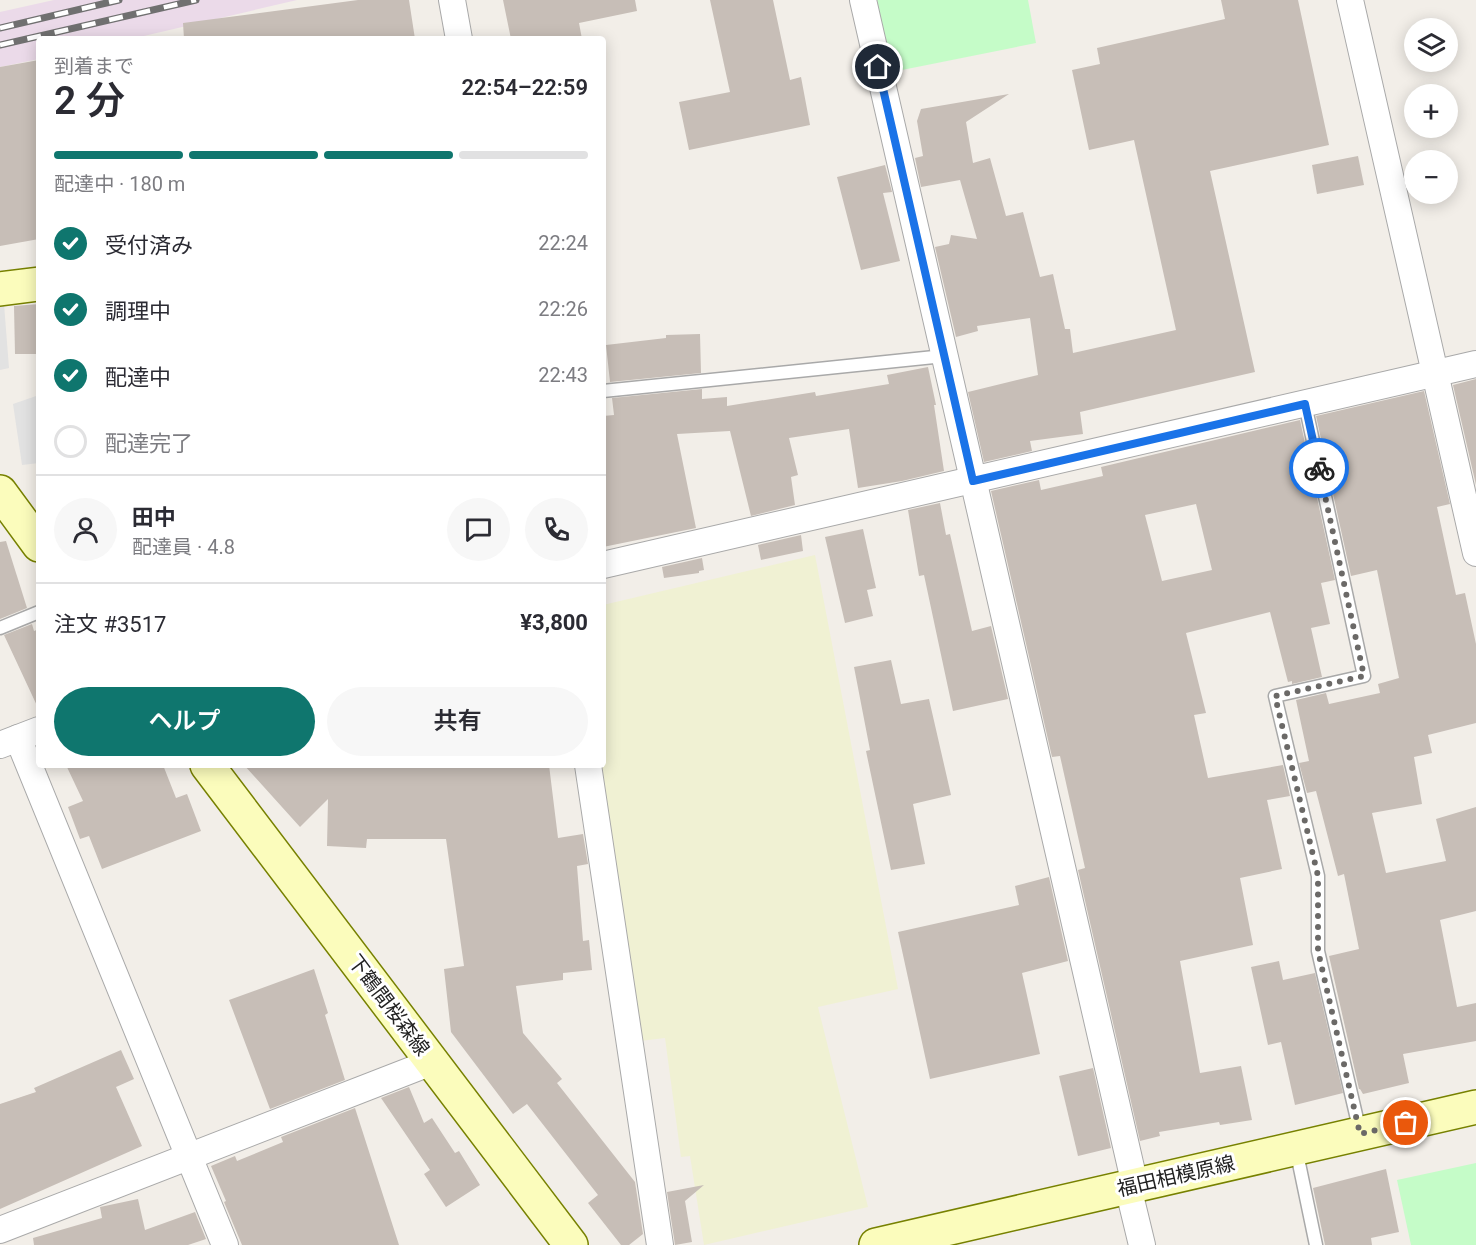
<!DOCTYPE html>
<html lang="ja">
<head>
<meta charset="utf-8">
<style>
	body { margin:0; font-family:Roboto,"Noto Sans JP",sans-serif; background:#f7f7f7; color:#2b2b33; height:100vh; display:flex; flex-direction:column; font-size:22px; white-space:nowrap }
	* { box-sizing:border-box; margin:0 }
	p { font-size:20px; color:#7c7c81 }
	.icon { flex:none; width:33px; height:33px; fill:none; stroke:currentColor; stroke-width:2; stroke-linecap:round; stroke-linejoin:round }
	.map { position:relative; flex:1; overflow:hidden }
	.details { position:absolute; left:36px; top:36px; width:570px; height:732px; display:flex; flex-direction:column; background:#fff; border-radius:6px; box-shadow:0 3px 15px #0003 }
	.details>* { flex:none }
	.tools { position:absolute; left:1404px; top:18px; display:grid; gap:12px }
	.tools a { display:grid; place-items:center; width:54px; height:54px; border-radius:50%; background:#fff; box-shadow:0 3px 15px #0003; font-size:30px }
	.pin { position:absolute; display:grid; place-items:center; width:51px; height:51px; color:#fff; margin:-26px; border:3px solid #fff; border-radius:50%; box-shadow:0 2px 6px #0007 }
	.courier { position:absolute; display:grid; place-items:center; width:60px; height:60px; margin:-30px; border:4px solid #1a73e8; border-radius:50%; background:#fff; color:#222; box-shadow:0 2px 8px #0007 }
	.head em { font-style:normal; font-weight:600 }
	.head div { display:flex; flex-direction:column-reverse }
	.head { display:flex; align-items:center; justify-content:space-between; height:102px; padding:0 18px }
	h1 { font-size:39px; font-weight:600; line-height:45px }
	.bar { display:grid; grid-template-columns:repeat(4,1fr); gap:9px 6px; align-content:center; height:72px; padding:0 18px }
	.bar i { height:8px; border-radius:4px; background:#e1e1e2 }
	.bar .selected { background:#0f766e }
	.bar p { grid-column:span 4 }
	.line { display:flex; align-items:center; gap:15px; padding:0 18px; border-top:2px solid #e1e1e2 }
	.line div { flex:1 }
	.round { display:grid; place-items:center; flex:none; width:63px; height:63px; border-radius:32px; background:#f7f7f7 }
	ol { padding:0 18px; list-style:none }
	li { display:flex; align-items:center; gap:18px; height:66px }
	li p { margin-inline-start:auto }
	li .icon { padding:6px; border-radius:50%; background:#0f766e; color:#fff; stroke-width:4 }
	li:last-child { color:#7c7c81 }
	li i { width:33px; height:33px; border:3px solid #e1e1e2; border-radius:50% }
	.button { display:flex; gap:12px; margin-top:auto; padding:12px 18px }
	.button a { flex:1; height:69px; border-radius:36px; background:#0f766e; color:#fff; font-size:24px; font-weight:600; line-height:69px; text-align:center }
	.button a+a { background:#f7f7f7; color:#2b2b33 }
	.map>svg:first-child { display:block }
	.industrial { fill:#ebdae9 }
	.farmland { fill:#f0f1d3 }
	.park { fill:#c5fcc8 }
	.parking { fill:#e2e2e2 }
	.building { fill:#c7beb7; fill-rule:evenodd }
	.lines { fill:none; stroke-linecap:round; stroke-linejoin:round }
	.lane-casing { stroke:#a9a9a9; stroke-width:15 }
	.street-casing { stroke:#a9a9a9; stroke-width:28 }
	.secondary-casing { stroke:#778100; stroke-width:36 }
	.lane { stroke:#fff; stroke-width:12 }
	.street { stroke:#fff; stroke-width:26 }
	.secondary { stroke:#fbfcbc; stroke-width:33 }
	.rail-casing { stroke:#707070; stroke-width:7 }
	.rail { stroke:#fff; stroke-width:4.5; stroke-dasharray:14; stroke-linecap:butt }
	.done { stroke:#6b6967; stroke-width:6; stroke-dasharray:0 10.8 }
	.route { stroke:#1a73e8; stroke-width:8 }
	.labels { text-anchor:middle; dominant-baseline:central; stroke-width:6; stroke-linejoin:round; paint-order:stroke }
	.street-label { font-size:20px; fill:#222; stroke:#fff }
</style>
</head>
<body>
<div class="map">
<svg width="1476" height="1245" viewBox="0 0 1476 1245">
	<rect width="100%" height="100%" fill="#f2eee8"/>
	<path class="industrial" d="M54,0H297L131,39H39V59L0,67V12Z"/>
	<path class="farmland" d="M815,555L898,989L818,1007L868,1207L704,1245L690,1156L681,1157L665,1038L640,1041L599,765H603V605Z"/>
	<g class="park">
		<path d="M877,0H1028L1036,43L892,72Z"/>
		<path d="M1476,1163V1245H1411L1397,1180Z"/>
	</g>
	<g class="parking">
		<path d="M4,304L9,368L0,370V305Z"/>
		<path d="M39,395V463L22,465L13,404Z"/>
	</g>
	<g class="building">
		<path d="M358,0H409L415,39H184L183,23Z"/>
		<path d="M503,0H635L637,11L579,23L582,39H511Z"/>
		<path d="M710,0H773L790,80L801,77L810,125L689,150L679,102L730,92Z"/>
		<path d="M1221,0H1298L1329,145L1210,171L1255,372L1080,412L1083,434L1030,441L1032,451L984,462L968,392L1038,375L1030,318L977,326L978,331L956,337L935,247L949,244L951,235L977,239L960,180L921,187L915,158L923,156L917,121L921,109L1009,94L966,122L973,163L990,158L1006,216L1023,212L1040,277L1053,274L1065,329H1070L1073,353L1176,330L1134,140L1089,150L1072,70L1100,64L1097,48L1225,19Z"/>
		<path d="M39,60V239L0,246V67Z"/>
		<path d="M1358,156L1364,185L1317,194L1312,165Z"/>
		<path d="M885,165L892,192L883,193L900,261L861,270L837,177Z"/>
		<path d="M39,304V354H15L14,306Z"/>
		<path d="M700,334L701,373L610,382L606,345L666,338V335Z"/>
		<path d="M928,367L936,405H934L944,471L902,481L858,488L849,429L789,438L798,475L791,477L795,505L751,516L730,431L677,434L696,528L603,547V416L614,415L612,398L702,389V399L727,397V406L815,392L816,396L889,384L887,375Z"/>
		<path d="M1476,379V485L1453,385Z"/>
		<path d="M1424,391L1450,504L1437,507L1456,595L1465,593L1476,644V723L1428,735L1432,753L1414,757L1422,804L1372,813L1386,873L1446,861L1436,819L1476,807V911L1440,920L1457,1007L1476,1003V1041L1403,1054L1409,1083L1363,1094L1360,1089H1359L1329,956L1359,949L1344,874L1338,876L1316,791L1307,793L1299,763L1309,761L1296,700L1326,693L1329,704L1380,693L1378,684L1399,678L1377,570L1351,576L1316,416Z"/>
		<path d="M1300,420L1335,580L1321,583L1330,624L1311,628L1322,677L1292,684V681L1288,682L1270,612L1186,633L1206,713L1194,715L1208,778L1283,765L1290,796L1267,800L1282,869L1240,878L1253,945L1180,961L1200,1073L1241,1066L1252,1120L1220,1125L1219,1122L1159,1132L1160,1136L1140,1141L1078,870L1085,868L1060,756L1052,757L991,491L1039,480L1041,490L1103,476L1101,467ZM1196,504L1212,570L1162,581L1145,515Z"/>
		<path d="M940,503L946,535L950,534L972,631L991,626L1008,699L953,711L924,575L919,576L908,510Z"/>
		<path d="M863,529L876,588L867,590L873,616L845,623L825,537Z"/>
		<path d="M801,535L803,551L761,560L758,545Z"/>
		<path d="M6,541L27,608L0,619V542Z"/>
		<path d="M702,558L704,570L699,571V573L664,578L662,567Z"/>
		<path d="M32,624L34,631L39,629V710L4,635Z"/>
		<path d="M891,660L901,704L929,699L951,795L913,804L925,864L891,870L866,751L870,750L854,667Z"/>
		<path d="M66,765H163L176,798L187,794L201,831L102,869L89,836L80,839L68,807L83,801Z"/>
		<path d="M244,765H549L558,838L583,834L588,864L577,866L583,941L589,940L592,970L563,973V980L516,986L523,1033L562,1079L557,1083L635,1182L643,1234L629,1245H621L588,1203L598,1195L527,1104L513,1114L451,1032L444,969L464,966L446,839H367L366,848L327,846L328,799L300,827Z"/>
		<path d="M1049,877L1068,961L1022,973L1040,1054L930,1079L898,932L1019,905L1015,886Z"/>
		<path d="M1279,961L1283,980L1315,973L1343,1093L1295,1105L1281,1042L1268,1045L1251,967Z"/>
		<path d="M314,969L328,1013L325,1015L345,1080L270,1109L229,1000Z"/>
		<path d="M121,1050L134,1079L116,1087L142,1146L0,1209V1104L36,1092L34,1088Z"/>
		<path d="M1093,1068L1111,1148L1078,1156L1059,1076Z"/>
		<path d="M409,1087L424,1123L432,1118L455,1153L459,1151L480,1185L446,1207L424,1174L430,1170L381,1098Z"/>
		<path d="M355,1108L399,1245H242L224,1202L226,1201L211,1166L235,1156L237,1161L283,1142L281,1137Z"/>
		<path d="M1386,1169L1399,1232L1371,1238L1372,1245H1325L1313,1188Z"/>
		<path d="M704,1185L685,1201L692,1242L675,1245L667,1192Z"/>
		<path d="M138,1199L145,1230L195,1212L206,1239L188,1245H34L33,1238L102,1218L100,1207Z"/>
	</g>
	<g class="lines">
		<defs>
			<g id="lane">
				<path d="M603,391L944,356"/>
				<path d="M1305,404L1364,676L1275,696L1318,876V951L1360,1132"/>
				<path d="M0,628L39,612"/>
				<path d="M1296,1149L1316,1245"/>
			</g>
			<g id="street">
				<path d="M452,0L459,39"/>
				<path d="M863,0L1135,1185"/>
				<path d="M1350,0L1476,553"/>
				<path d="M603,565L1476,364"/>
				<path d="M18,738L225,1245"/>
				<path d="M0,745L39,730"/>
				<path d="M588,765L660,1245"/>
				<path d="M1128,1187L1142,1245"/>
				<path d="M0,1230L432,1062"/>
			</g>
			<g id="secondary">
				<path d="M0,289L39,284"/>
				<path d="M0,492L39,545"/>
				<path d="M207,765L571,1245"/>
				<path d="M876,1245L1476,1107"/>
			</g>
		</defs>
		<use href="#lane" class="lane-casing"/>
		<use href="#street" class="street-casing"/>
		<use href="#secondary" class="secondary-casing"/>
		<use href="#lane" class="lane"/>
		<use href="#street" class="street"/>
		<use href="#secondary" class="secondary"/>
		<defs>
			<g id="rail">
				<path d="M0,28L119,0"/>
				<path d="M0,45L196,0"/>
			</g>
		</defs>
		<use href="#rail" class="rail-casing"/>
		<use href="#rail" class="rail"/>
	</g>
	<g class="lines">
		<path class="done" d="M1319,468L1364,676L1275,696L1318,876V951L1360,1134L1406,1123"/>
		<path class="route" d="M878,67L973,481L1305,404L1319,468"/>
	</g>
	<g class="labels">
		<g class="street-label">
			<text transform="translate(389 1005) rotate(53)">下鶴間桜森線</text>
			<text transform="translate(1176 1176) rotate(-13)">福田相模原線</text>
		</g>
	</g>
</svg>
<div class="tools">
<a><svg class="icon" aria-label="layers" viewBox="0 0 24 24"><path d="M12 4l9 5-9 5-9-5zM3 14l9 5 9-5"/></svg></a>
<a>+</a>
<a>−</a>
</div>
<div class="pin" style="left:1406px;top:1123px;background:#ea580c"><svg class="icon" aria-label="bag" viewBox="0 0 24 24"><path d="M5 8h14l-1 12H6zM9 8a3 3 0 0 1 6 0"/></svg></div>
<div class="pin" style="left:878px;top:67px;background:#1f2937"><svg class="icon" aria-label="home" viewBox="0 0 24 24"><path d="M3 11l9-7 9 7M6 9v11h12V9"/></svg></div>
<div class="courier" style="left:1319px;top:468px"><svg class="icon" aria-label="bike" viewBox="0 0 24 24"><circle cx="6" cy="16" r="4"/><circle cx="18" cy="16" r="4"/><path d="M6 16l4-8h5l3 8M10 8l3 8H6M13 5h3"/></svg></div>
<section class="details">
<div class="head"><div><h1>2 分</h1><p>到着まで</p></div><em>22:54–22:59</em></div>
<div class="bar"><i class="selected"></i><i class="selected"></i><i class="selected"></i><i></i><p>配達中 · 180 m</p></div>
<ol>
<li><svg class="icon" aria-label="check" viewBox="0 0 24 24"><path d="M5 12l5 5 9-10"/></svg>受付済み<p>22:24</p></li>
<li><svg class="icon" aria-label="check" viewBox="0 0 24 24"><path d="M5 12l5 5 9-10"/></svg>調理中<p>22:26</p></li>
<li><svg class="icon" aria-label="check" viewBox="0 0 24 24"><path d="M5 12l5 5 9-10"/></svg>配達中<p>22:43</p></li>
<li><i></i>配達完了</li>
</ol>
<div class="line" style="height:108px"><a class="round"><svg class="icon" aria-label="person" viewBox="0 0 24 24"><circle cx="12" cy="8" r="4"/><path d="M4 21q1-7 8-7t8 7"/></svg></a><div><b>田中</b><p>配達員 · 4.8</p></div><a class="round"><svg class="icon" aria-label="chat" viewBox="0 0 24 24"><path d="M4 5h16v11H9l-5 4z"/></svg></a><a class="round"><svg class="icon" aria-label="phone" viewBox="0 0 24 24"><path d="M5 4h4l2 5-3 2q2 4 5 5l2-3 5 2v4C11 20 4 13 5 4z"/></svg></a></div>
<div class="line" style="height:78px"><div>注文 #3517</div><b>¥3,800</b></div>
<div class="button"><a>ヘルプ</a><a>共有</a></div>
</section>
</div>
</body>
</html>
